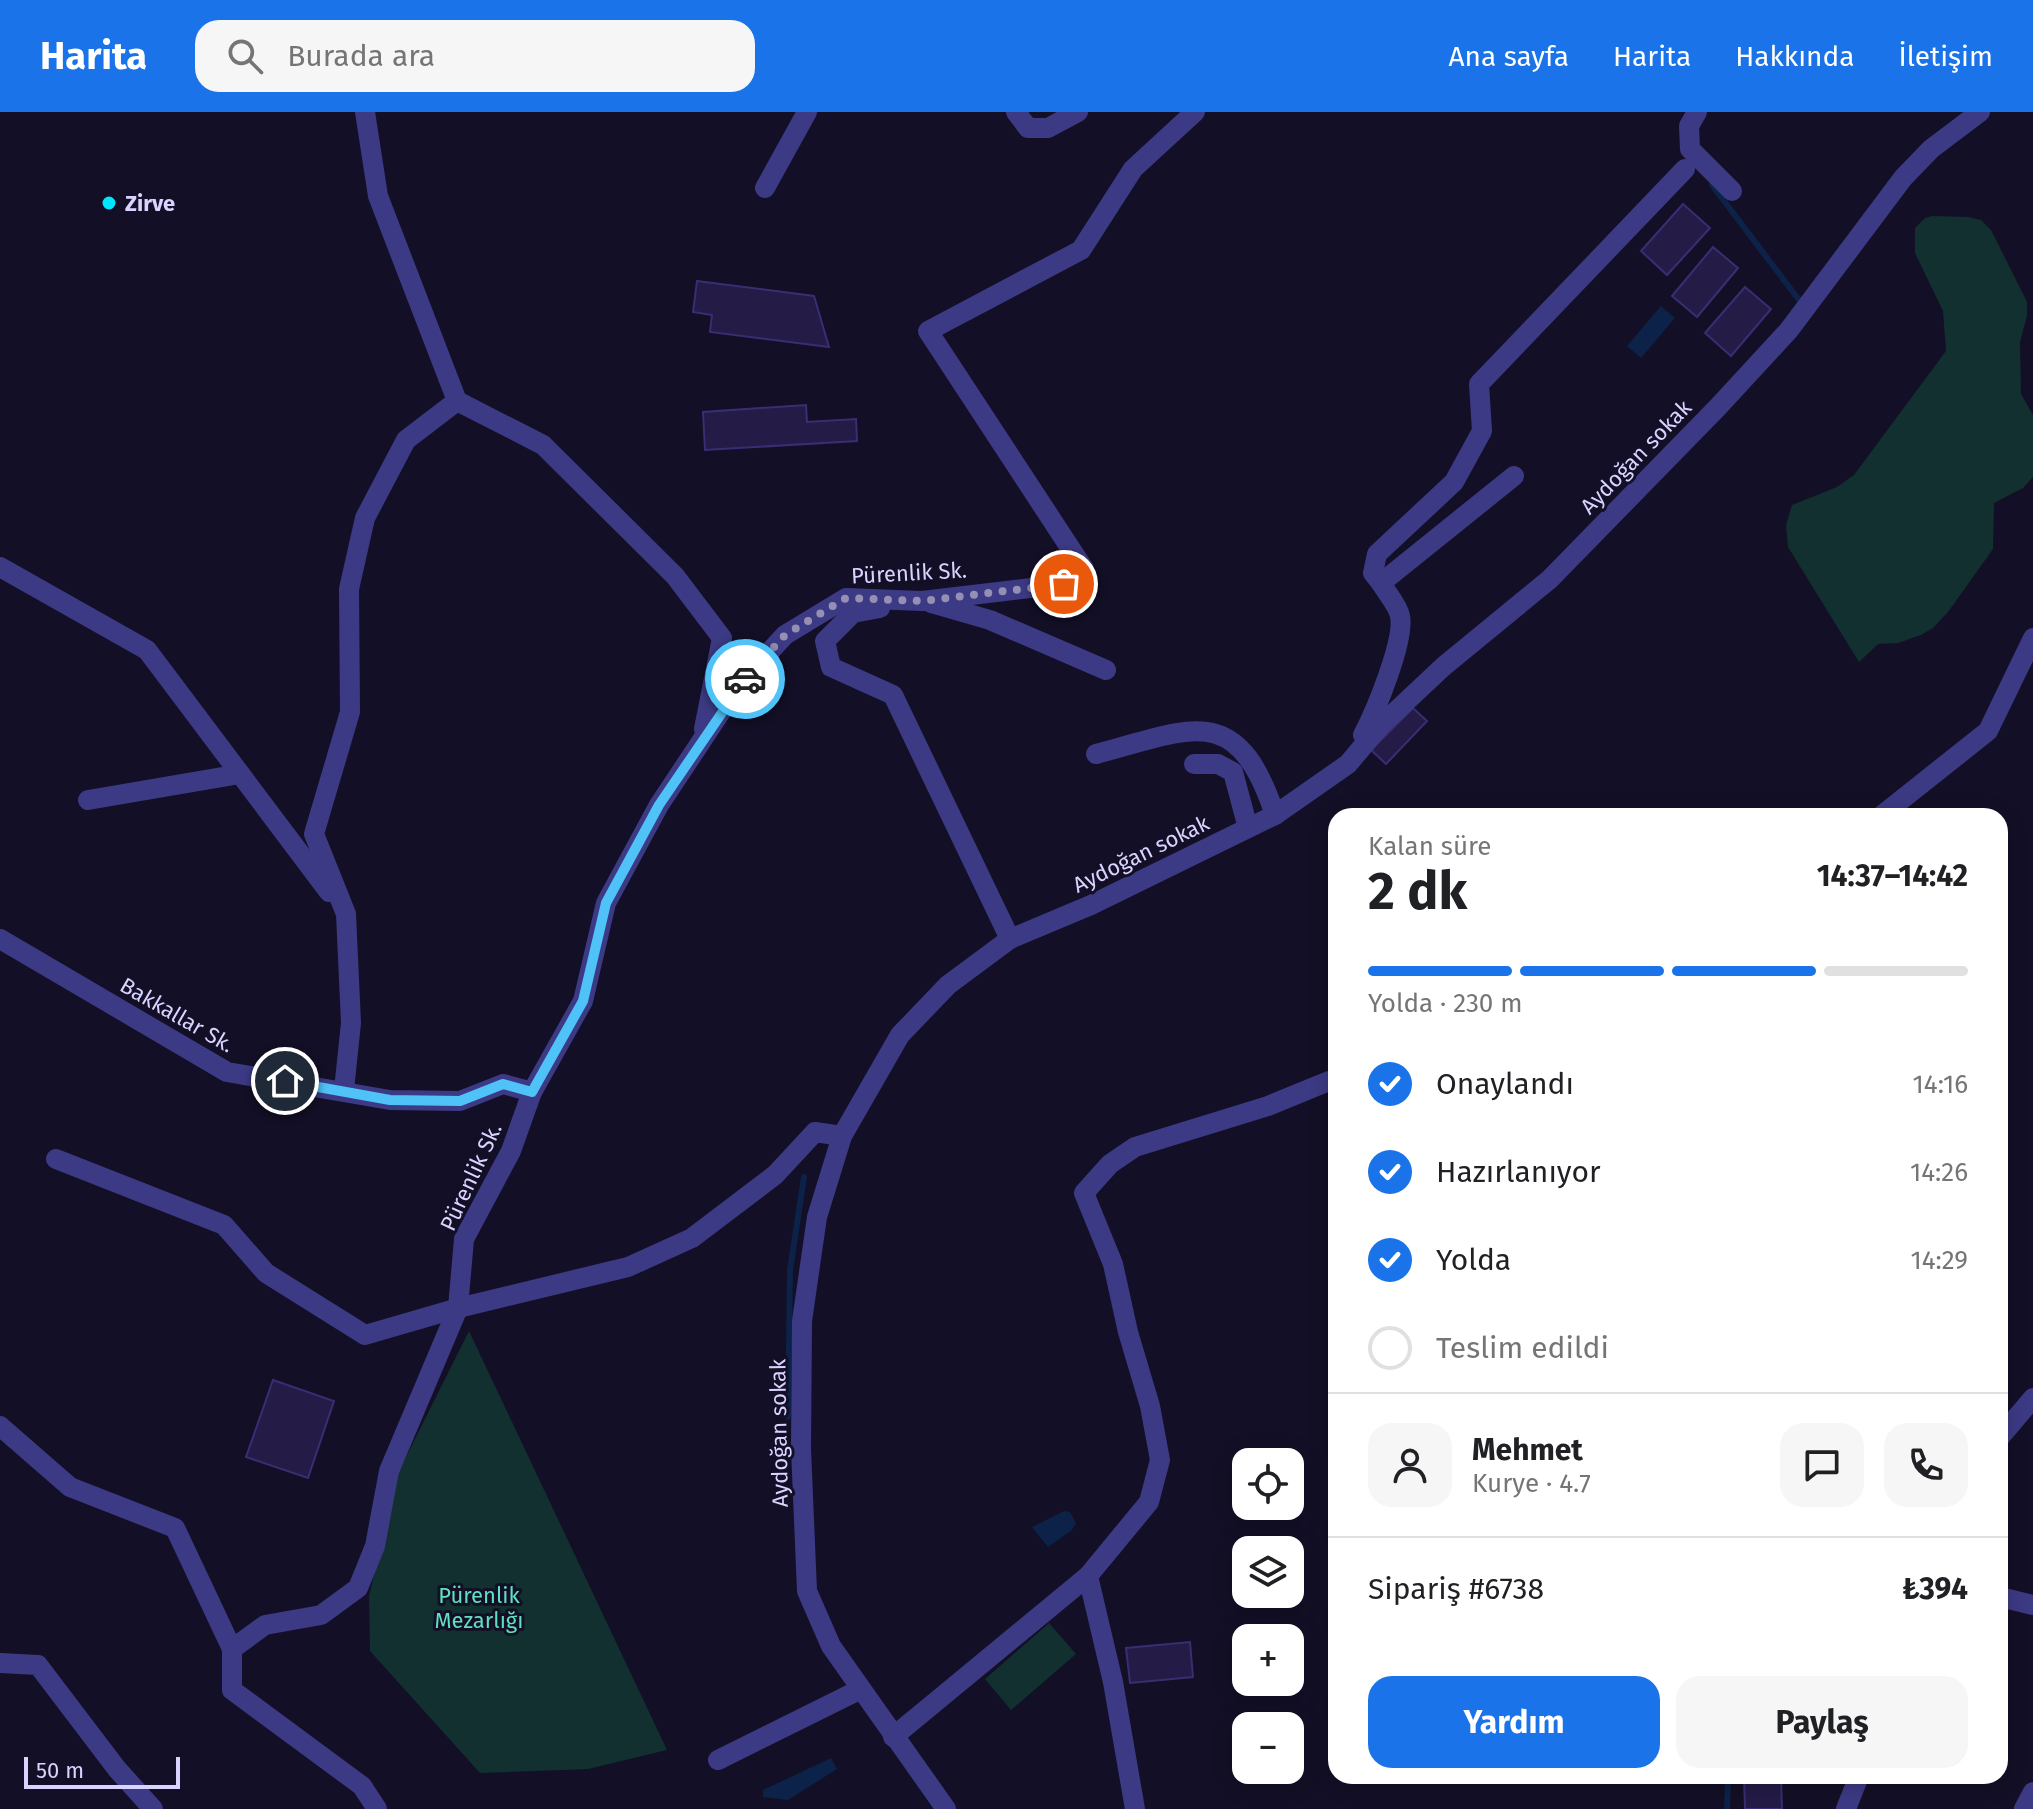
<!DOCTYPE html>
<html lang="tr">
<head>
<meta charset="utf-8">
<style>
	body { margin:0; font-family:"Fira Sans",sans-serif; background:#f6f6f6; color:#202124; height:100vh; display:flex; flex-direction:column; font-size:30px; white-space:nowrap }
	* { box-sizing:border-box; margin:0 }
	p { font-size:26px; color:#757577 }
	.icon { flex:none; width:44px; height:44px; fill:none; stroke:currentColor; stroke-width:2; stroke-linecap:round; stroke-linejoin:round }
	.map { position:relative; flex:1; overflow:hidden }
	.panel { position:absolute; left:1328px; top:696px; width:680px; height:976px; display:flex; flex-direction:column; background:#fff; border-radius:24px; box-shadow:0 4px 20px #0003 }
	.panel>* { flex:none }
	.fabs { position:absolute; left:1232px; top:1336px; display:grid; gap:16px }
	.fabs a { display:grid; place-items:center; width:72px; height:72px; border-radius:16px; background:#fff; box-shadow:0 4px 20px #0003; font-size:40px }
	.scale { position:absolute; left:24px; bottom:20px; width:156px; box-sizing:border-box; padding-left:8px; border:4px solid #d9d4ff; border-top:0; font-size:22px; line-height:28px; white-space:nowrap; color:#d9d4ff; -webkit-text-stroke:6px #130f26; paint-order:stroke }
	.pin { position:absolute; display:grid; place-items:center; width:68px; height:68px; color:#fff; margin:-34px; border:4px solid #fff; border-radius:50%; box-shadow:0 2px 8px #0007 }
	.courier { position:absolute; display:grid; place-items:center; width:80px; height:80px; margin:-40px; border:6px solid #4fc3f7; border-radius:50%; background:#fff; color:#222; box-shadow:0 2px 10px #0007 }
	.overview em { font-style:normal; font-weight:700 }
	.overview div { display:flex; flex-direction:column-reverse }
	.overview { display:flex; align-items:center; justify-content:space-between; height:136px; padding:0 40px }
	h1 { font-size:52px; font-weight:700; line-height:60px }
	.bar { display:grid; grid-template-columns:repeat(4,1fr); gap:12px 8px; align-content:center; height:96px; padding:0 40px }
	.bar i { height:10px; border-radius:6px; background:#e0e0e0 }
	.bar .on { background:#1a73e8 }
	.bar p { grid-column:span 4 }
	.line { display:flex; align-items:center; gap:20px; padding:0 40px; border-top:2px solid #e0e0e0 }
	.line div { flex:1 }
	.round { display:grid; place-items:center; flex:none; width:84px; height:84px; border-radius:24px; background:#f6f6f6 }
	ol { padding:0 40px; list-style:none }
	li { display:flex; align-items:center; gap:24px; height:88px }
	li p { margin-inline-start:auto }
	li .icon { padding:8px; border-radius:50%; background:#1a73e8; color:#fff; stroke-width:4 }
	li:last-child { color:#757577 }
	li i { width:44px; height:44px; border:4px solid #e0e0e0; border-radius:50% }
	.button { display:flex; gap:16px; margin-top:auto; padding:16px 40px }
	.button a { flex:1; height:92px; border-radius:24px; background:#1a73e8; color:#fff; font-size:32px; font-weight:700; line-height:92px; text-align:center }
	.button a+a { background:#f6f6f6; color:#202124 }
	header { display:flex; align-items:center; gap:48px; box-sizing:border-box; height:112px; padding:0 40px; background:#1a73e8; color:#fff }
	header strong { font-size:38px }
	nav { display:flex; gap:44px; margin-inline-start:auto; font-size:28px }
	.search { width:560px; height:72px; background:#f6f6f6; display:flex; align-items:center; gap:20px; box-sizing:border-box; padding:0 28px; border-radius:24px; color:#757577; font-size:30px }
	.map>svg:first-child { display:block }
	.green { fill:#12302f }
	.water { fill:#0c2248 }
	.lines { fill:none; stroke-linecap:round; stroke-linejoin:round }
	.stream { stroke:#0c2248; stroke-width:6 }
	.building { fill:#241b47; stroke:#3b2d73; stroke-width:2 }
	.minor { stroke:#3d3a85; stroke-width:20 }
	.done { stroke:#948fb3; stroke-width:8; stroke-dasharray:0 14.4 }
	.route { stroke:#4fc3f7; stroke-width:10 }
	.poi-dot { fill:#00e5ff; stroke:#130f26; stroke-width:3 }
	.labels { text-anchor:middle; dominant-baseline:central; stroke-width:6; stroke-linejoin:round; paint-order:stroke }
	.poi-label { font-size:22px; font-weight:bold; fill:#d9d4ff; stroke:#130f26; text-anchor:start }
	.street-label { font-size:22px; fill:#d9d4ff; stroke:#130f26 }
	.park-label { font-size:22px; fill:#5fe0c0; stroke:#130f26 }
</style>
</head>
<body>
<header>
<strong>Harita</strong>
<div class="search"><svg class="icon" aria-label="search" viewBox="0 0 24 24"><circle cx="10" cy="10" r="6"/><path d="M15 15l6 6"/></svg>Burada ara</div>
<nav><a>Ana sayfa</a><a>Harita</a><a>Hakkında</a><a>İletişim</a></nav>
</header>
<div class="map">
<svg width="2033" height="1697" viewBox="0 0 2033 1697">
	<rect width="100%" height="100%" fill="#130f26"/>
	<g class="green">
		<path d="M1932,104L1968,105L1981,108L1991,118L2027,190V204L2020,230L2021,282L2033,303V365L2023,376L1994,391L1993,437L1948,500L1933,516L1921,523L1898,531L1878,532L1859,550L1788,435L1786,413L1792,393L1837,375L1854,363L1946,239L1943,199L1915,141V116L1925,106Z"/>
		<path d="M469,1219L667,1638L588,1657L480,1661L370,1539L369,1484L398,1361Z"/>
		<path d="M1049,1511L1076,1542L1011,1598L985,1567Z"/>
	</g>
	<g class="water">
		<path d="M1661,194L1675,206L1641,246L1627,234Z"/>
		<path d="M1064,1399L1070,1400L1076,1411L1072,1418L1048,1435L1032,1415Z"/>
		<path d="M831,1646L837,1657L788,1688L763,1685V1678Z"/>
	</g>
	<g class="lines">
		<g class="stream">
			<path d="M1712,73L1799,188"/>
			<path d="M788,1305L790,1158L804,1065"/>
			<path d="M1727,1697L1728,1664"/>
		</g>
	</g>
	<g class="building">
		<path d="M1683,92L1710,116L1667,163L1641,139Z"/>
		<path d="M1713,135L1738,156L1697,205L1672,184Z"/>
		<path d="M697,169L814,184L829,235L710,220L712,203L693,200Z"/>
		<path d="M1745,175L1771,197L1731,244L1705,221Z"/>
		<path d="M806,293L807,310L856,307L857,329L705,338L703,300Z"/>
		<path d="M1413,596L1427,609L1386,652L1371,638Z"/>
		<path d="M273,1268L334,1289L308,1366L246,1345Z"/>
		<path d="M1190,1530L1193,1565L1130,1571L1126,1536Z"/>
		<path d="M1744,1664H1781L1782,1697H1745Z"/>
	</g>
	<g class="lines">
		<g class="minor">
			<path d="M365,0L378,84L457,289L543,333L675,464L722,526L704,617"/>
			<path d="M1016,0L1028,16H1048L1078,0"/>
			<path d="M1697,0L1689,14L1690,37L1732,79"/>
			<path d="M765,76L807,0"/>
			<path d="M0,455L147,538L329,780"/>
			<path d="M1381,471L1373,461L1377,442L1454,370L1482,319L1479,272L1685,57"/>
			<path d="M931,491L990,508L1106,558"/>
			<path d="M880,496L853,501L825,529L831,555L893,583L1010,827"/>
			<path d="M1363,623C1375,600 1405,529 1400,504C1398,493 1386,480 1381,471L1514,364"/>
			<path d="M1096,642C1191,617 1237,588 1275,703"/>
			<path d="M1194,652H1218L1233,660L1248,716"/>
			<path d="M88,688L240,662"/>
			<path d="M1881,704L1988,619L2033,526"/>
			<path d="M0,827L227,960L390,988L460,989L503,972L532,980"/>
			<path d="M344,978L351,911L346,802L314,722L350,600L349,477L365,406L406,328L457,289"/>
			<path d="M56,1047L224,1113L266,1161L365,1223L458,1196L628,1155L692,1126L775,1063L815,1020L842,1024"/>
			<path d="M0,1314L70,1375L175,1416L232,1537"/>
			<path d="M2000,1325L2033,1286"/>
			<path d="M1088,1464L1113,1570L1135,1697"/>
			<path d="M2000,1485L2033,1493"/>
			<path d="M0,1551L38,1553L117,1657L153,1697"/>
			<path d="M893,1625L1088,1464L1149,1390L1160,1348L1150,1294L1128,1220L1113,1152L1084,1081L1110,1052L1135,1035L1268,994L1329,969"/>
			<path d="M718,1648L859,1578"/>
			<path d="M377,1697L362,1674L232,1578V1537L265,1513L321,1503L358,1476L375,1434L389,1359L458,1196L464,1127L511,1039L532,980L583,889L606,791L659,693L738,574L785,523L846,486L922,489L1064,472L1084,457L928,219L1081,138L1133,57L1195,0"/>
			<path d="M946,1697L831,1534L807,1479L801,1337L802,1209L817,1105L842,1024L900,923L948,873L1010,827L1091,793L1275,703L1348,652L1380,614L1444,554L1550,467L1718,295L1789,218L1903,66L1931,37L1980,0"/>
			<path d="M1846,1697L1859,1664"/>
			<path d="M2024,1697L2033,1680"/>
		</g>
	</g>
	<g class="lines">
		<path class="done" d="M745,567L785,523L846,486L922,489L1064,472"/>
		<path class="route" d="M285,969L390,988L460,989L503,972L532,980L583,889L606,791L659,693L745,567"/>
	</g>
	<circle class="poi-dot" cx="109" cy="91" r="8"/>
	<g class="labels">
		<g class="poi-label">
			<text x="125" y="91">Zirve</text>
		</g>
		<g class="street-label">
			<text transform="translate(1636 345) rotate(-46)">Aydoğan sokak</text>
			<text transform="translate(909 461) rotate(-3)">Pürenlik Sk.</text>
			<text transform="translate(1141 742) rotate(-26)">Aydoğan sokak</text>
			<text transform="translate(177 903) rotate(30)">Bakkallar Sk.</text>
			<text transform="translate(471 1065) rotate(-65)">Pürenlik Sk.</text>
			<text transform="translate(779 1321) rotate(-91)">Aydoğan sokak</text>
		</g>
		<g class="park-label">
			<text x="479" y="1483">Pürenlik<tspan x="479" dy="25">Mezarlığı</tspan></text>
		</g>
	</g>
</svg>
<div class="fabs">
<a><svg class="icon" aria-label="locate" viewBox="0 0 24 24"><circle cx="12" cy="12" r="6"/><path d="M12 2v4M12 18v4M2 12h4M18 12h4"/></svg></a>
<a><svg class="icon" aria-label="layers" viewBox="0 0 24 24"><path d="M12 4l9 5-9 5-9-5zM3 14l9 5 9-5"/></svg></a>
<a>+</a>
<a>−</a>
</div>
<div class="scale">50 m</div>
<div class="pin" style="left:1064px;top:472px;background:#ea580c"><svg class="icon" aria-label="bag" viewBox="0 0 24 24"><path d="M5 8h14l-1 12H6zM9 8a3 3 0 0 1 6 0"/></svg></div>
<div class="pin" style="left:285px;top:969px;background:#1f2937"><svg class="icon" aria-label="home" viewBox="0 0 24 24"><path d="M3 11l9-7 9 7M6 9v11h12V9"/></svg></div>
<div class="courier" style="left:745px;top:567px"><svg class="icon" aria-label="car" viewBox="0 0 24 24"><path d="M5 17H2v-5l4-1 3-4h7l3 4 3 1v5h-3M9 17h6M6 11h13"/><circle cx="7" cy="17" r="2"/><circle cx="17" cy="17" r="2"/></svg></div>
<section class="panel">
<div class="overview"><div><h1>2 dk</h1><p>Kalan süre</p></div><em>14:37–14:42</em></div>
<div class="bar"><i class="on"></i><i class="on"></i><i class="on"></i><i></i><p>Yolda · 230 m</p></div>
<ol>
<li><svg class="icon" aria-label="check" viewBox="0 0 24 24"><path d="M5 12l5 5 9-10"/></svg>Onaylandı<p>14:16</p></li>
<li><svg class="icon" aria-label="check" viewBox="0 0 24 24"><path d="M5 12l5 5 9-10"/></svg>Hazırlanıyor<p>14:26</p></li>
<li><svg class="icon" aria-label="check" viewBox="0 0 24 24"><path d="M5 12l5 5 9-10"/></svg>Yolda<p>14:29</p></li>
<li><i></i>Teslim edildi</li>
</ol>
<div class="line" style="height:144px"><a class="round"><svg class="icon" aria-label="person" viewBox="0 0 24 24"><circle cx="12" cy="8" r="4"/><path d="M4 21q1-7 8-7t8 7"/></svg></a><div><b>Mehmet</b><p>Kurye · 4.7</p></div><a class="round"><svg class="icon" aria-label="chat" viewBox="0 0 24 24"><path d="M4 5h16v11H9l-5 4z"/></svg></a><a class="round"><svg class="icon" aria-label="phone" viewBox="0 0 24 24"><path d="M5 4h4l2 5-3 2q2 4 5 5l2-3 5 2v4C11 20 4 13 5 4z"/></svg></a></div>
<div class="line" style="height:104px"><div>Sipariş #6738</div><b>₺394</b></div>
<div class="button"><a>Yardım</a><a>Paylaş</a></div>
</section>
</div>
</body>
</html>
